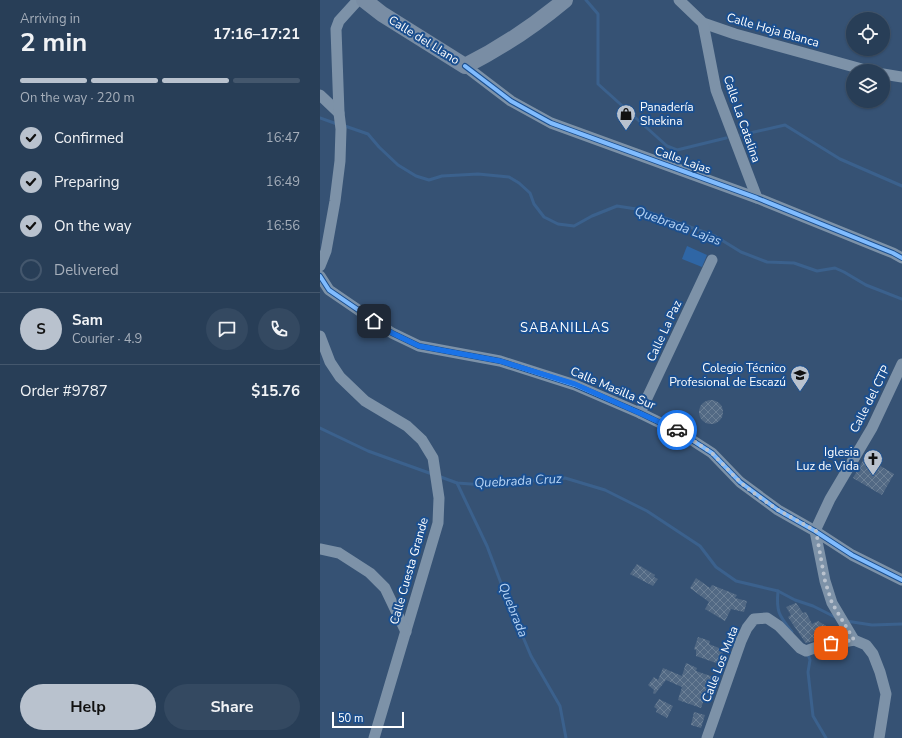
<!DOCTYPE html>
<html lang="en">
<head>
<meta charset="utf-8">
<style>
	body { margin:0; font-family:"Nunito Sans",sans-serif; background:#344961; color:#f1f3f6; height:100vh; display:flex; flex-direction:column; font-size:15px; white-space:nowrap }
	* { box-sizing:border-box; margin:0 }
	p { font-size:13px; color:#a5aeba }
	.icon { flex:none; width:22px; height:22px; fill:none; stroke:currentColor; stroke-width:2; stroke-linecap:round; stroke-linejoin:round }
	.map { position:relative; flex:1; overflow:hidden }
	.drawer { display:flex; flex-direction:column; background:#283e57; width:320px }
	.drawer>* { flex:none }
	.tools { position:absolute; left:526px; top:12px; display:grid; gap:8px }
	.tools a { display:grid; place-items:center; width:44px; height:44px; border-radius:50%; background:#283e57; box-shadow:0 1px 3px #0004,0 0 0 1px #44576d; font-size:20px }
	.scale { position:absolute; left:12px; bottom:10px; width:72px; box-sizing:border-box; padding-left:4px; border:2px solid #fff; border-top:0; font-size:11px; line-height:14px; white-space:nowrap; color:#fff; -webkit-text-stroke:3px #1b4f8f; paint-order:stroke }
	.pin { position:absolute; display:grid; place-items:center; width:34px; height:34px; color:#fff; margin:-17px; border-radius:8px; box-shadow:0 2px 6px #0006 }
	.courier { position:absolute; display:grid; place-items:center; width:40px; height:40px; margin:-20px; border:3px solid #1a73e8; border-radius:50%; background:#fff; color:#222; box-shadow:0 1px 5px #0007 }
	.summary em { font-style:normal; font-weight:700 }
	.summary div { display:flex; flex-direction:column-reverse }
	.summary { display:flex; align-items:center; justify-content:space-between; height:68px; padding:0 20px }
	h1 { font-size:26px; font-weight:700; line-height:30px }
	.bar { display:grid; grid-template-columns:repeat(4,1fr); gap:6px 4px; align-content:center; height:48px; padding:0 20px }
	.bar i { height:5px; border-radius:3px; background:#44576d }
	.bar .on { background:#b9c2ce }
	.bar p { grid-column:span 4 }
	.line { display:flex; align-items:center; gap:10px; padding:0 20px; border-top:1px solid #44576d }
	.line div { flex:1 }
	.round { display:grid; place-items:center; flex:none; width:42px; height:42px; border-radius:21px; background:#344961 }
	ol { padding:0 20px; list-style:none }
	li { display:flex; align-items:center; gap:12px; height:44px }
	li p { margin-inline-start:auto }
	li .icon { padding:4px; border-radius:50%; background:#b9c2ce; color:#111; stroke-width:4 }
	li:last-child { color:#a5aeba }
	li i { width:22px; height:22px; border:2px solid #44576d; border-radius:50% }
	.button { display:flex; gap:8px; margin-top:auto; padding:8px 20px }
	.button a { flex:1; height:46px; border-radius:24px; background:#b9c2ce; color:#111; font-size:16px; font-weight:700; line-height:46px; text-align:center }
	.button a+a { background:#344961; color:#f1f3f6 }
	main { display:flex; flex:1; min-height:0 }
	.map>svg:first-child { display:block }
	.grass { fill:#2f66a5 }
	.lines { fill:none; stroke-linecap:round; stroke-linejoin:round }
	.stream { stroke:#3b618d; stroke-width:3 }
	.building { fill:url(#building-cross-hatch) }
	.street { stroke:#7d92a8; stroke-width:11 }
	.secondary { stroke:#798da4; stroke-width:16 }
	.cycleway-casing { stroke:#1b4f8f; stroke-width:6 }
	.cycleway { stroke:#80bcff; stroke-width:4 }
	.done { stroke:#b9c2ce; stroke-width:4; stroke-dasharray:0 7.2 }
	.route { stroke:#1a73e8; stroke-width:5 }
	.labels { text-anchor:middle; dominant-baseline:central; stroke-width:4; stroke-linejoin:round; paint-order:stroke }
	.street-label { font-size:12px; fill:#fff; stroke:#1b4f8f }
	.poi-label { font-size:12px; fill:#fff; stroke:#1b4f8f; text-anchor:end }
	.water-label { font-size:13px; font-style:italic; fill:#b5d3f5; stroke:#1b4f8f }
	.neighbourhood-label { font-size:13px; letter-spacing:1px; fill:#fff; stroke:#1b4f8f }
</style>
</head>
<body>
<main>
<section class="drawer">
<div class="summary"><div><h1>2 min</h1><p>Arriving in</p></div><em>17:16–17:21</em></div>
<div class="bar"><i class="on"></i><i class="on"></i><i class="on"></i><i></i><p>On the way · 220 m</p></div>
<ol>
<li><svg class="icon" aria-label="check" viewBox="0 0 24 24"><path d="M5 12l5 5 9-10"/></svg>Confirmed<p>16:47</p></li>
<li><svg class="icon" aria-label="check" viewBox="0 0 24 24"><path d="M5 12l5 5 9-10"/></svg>Preparing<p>16:49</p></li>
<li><svg class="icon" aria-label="check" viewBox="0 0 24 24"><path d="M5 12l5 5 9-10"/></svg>On the way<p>16:56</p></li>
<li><i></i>Delivered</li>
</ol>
<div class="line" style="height:72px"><b class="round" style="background:#b9c2ce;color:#111">S</b><div><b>Sam</b><p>Courier · 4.9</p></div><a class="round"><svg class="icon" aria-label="chat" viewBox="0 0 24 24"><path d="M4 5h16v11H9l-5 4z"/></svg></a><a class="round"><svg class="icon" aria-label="phone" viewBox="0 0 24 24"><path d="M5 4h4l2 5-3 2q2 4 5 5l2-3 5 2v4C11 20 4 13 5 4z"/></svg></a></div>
<div class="line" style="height:52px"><div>Order #9787</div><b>$15.76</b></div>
<div class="button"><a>Help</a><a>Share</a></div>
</section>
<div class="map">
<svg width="582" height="738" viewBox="0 0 582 738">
	<defs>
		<pattern id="building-cross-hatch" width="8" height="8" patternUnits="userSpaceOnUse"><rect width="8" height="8" fill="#526984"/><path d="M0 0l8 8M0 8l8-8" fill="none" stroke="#6c8096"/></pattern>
	</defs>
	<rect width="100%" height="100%" fill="#365274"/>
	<path class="grass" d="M367,246L387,255L382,267L362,259Z"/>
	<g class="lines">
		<g class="stream">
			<path d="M266,0L278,14V84L347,146L357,150L406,138"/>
			<path d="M0,118L17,124"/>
			<path d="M22,125L48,134L59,147L78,165L96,176L109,180L122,176L158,174L189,177L199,183L210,193L214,204L224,217L238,224L254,226L272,216L297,206L323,210L395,236L421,252L447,262L474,263L497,271L515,268L524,272L546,285L582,299"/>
			<path d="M421,135L465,125L520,159L582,186"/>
			<path d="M0,428L48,451L112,474"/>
			<path d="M118,476L137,483L165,485L245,478L285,490L327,511L380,546L396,567L416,581L458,591L475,600L493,606L517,618"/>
			<path d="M137,483L167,546L187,599L211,656L240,706L246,738"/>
			<path d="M458,591C456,612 459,615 472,632"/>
			<path d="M526,621L552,625L582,624"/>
			<path d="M487,652L490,660L488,672L493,716L506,738"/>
		</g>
	</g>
	<g class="building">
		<circle cx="391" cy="412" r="12"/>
		<path d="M545,457L574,474L562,495L533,478Z"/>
		<path d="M317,564L335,575L334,577L338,579L333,586L310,574Z"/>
		<path d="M376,578L390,588L392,585L417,595L415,598L427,601L424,612L411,609L405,621L385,609L389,602L370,588Z"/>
		<path d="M476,603L483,613L486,612L492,624L498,621L521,635L486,643L485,642L468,617L471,615L466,607Z"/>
		<path d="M378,637L390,641L389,644L404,650L399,664L376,656V650L374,649Z"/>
		<path d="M366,663L377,668L376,671L396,678L393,687L389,685L381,708L358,700L362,687L346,680L335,694L333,693L334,690L328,685L334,677L338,680L343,668L362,676Z"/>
		<path d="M339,699L353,706L347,718L336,712L337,709L334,707Z"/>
		<path d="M374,712L385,715L381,728L371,725Z"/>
	</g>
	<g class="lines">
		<g class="street">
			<path d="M359,0L383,23L415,34L549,71"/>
			<path d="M383,23L396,90L437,198"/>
			<path d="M145,66L191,101L231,123L437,198L573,253L582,258"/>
			<path d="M563,74L582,77"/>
			<path d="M0,95L19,113"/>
			<path d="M0,266L6,251L15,201L20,161L21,129L19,113L16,29L19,21L38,0"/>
			<path d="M0,276L9,290L72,333L99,346L180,361L255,385L320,413L361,433L392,453L420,482L458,510L495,531L532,555L582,580"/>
			<path d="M0,336L10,362L20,377L45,401L87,426L102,440L113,458L119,498L118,523L54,738"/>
			<path d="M320,413L392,260"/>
			<path d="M495,531L505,581L512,603L534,640L546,645L553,654L560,672L566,694L559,738"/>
			<path d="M495,531L510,499L552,428L582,364"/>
			<path d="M0,549L19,553L50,573L65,588L86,632"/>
			<path d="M387,738L421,641L427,628L434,619L447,618L459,626L480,648L486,651L497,647L534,640"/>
		</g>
		<path class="secondary" d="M44,0L62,14L145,66C181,48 215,25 245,0"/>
		<defs>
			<g id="cycleway">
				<path d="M145,66L191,101L231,123L437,198L573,253L582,258"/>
				<path d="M0,276L9,290L72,333L99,346L180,361L255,385L320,413L361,433L392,453L420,482L458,510L495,531L532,555L582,580"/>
			</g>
		</defs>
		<use href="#cycleway" class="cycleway-casing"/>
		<use href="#cycleway" class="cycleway"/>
	</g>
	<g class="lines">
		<path class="done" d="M357,430L392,453L420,482L435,494L458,510L496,531L505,581L512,603L534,640L511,643"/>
		<path class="route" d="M54,321L72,333L99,346L180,361L255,384L357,430"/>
	</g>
	<defs>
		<symbol id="shop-pin" viewBox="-11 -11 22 30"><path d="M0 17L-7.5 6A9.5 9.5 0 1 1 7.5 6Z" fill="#b9c2ce" stroke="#1b4f8f"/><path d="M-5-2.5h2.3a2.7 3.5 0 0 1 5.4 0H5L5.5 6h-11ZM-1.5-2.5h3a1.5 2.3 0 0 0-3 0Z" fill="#111"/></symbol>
		<symbol id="school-pin" viewBox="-11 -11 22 30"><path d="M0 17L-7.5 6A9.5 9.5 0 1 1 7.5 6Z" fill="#b9c2ce" stroke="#1b4f8f"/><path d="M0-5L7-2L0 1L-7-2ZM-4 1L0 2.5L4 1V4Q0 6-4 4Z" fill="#111"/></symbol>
		<symbol id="church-pin" viewBox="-11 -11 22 30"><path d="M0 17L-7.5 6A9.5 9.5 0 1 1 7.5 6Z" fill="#b9c2ce" stroke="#1b4f8f"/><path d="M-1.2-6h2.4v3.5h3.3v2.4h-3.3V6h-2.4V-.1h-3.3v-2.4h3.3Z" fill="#111"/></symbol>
	</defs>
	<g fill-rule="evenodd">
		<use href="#shop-pin" x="295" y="103" width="22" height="30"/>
		<use href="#school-pin" x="469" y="364" width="22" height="30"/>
		<use href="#church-pin" x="542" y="448" width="22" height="30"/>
	</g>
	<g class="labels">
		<g class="street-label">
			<text transform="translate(453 30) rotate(16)">Calle Hoja Blanca</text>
			<text transform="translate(104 40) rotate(32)">Calle del Llano</text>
			<text transform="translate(422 119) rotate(71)">Calle La Catalina</text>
			<text transform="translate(363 160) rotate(20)">Calle Lajas</text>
			<text transform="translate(344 331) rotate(-65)">Calle La Paz</text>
			<text transform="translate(293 388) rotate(23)">Calle Masilla Sur</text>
			<text transform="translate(550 399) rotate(-63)">Calle del CTP</text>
			<text transform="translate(89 571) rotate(-74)">Calle Cuesta Grande</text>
			<text transform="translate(400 664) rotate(-69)">Calle Los Muta</text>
		</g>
		<g class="poi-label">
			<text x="320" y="107" text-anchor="start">Panadería<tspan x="320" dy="14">Shekina</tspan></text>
			<text x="466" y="368">Colegio Técnico<tspan x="466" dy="14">Profesional de Escazú</tspan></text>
			<text x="539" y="452">Iglesia<tspan x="539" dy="14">Luz de Vida</tspan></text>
		</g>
		<g class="water-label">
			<text transform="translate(358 226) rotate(20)">Quebrada Lajas</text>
			<text transform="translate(198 481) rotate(-3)">Quebrada Cruz</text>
			<text transform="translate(193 610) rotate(68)">Quebrada</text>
		</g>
		<g class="neighbourhood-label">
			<text x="245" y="328">SABANILLAS</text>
		</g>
	</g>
</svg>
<div class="tools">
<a><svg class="icon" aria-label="locate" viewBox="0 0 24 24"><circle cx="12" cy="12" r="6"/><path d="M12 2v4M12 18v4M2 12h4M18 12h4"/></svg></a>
<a><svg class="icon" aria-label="layers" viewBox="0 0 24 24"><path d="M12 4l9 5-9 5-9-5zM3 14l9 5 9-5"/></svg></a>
</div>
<div class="scale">50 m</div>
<div class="pin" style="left:511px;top:643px;background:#ea580c"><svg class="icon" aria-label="bag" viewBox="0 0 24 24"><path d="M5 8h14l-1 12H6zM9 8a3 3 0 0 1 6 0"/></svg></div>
<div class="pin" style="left:54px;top:321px;background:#1f2937"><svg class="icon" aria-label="home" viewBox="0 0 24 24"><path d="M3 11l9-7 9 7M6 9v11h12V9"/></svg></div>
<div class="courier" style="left:357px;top:430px"><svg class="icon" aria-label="car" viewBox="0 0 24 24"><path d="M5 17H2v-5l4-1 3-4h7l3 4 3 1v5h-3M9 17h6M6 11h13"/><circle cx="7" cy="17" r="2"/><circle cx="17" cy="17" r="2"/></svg></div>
</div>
</main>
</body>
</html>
